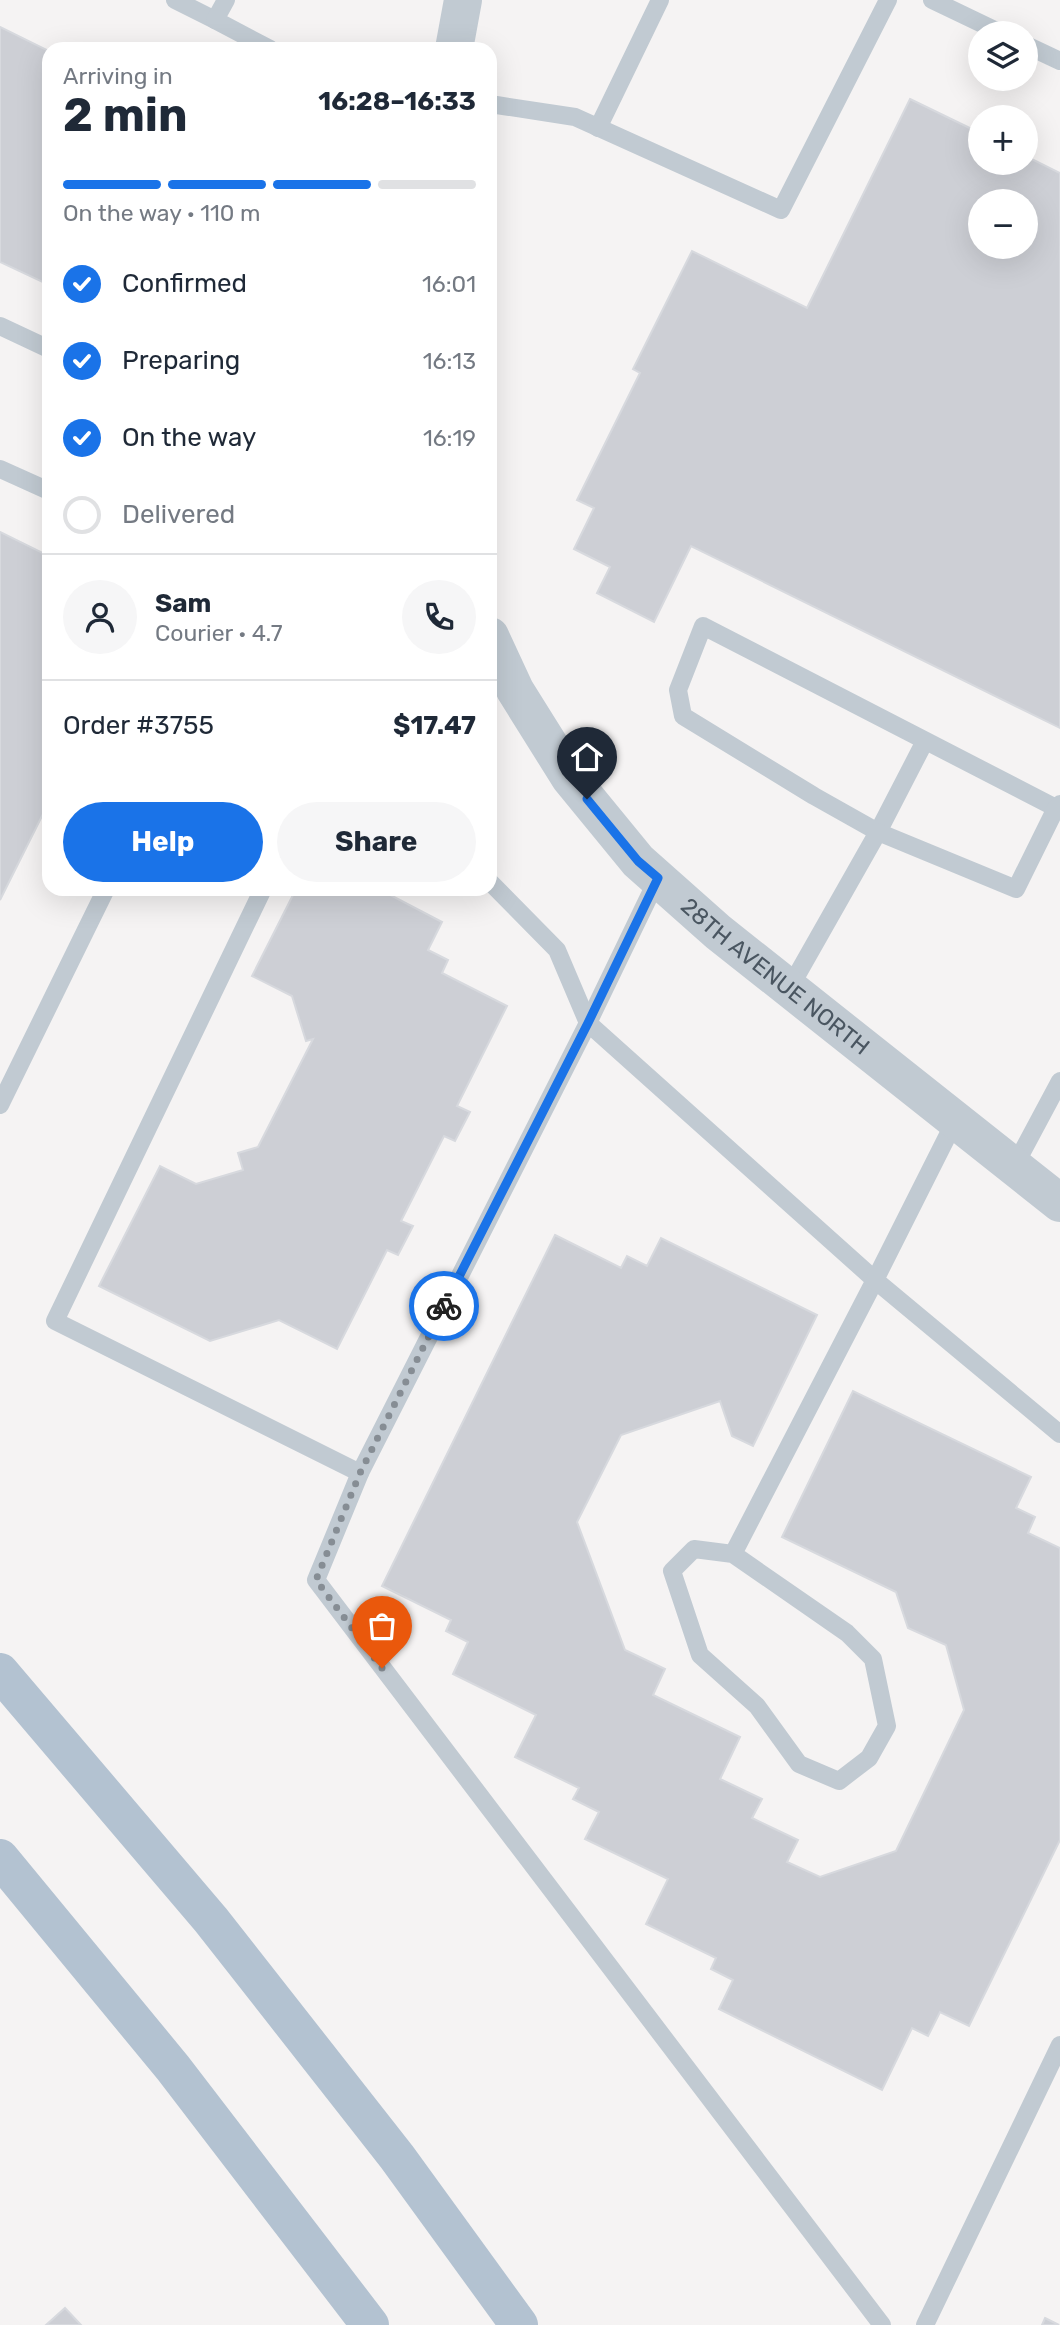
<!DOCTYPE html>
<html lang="en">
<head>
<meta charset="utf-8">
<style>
	body { margin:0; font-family:Rubik,sans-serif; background:#f6f6f7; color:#1f2937; height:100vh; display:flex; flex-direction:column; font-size:26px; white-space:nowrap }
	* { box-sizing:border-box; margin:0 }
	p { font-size:23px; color:#747a83 }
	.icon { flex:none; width:38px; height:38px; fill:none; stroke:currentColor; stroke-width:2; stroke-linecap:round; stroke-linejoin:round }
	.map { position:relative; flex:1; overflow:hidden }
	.drawer { position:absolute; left:42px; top:42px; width:455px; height:854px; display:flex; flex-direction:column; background:#fff; border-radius:21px; box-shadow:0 7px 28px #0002 }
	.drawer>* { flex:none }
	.buttons { position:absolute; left:968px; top:21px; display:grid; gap:14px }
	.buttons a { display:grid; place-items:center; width:70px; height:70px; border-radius:50%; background:#fff; box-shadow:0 7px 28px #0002; font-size:35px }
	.pin { position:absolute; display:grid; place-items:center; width:60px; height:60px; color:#fff; margin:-72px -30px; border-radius:50% 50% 50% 0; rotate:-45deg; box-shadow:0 0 7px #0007 }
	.pin .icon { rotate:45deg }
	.courier { position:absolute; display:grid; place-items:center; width:70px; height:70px; margin:-35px; border:5px solid #1a73e8; border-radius:50%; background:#fff; color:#222; box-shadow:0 2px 9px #0007 }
	.overview em { font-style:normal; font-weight:700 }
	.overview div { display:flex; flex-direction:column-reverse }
	.overview { display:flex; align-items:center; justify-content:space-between; height:119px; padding:0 21px }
	h1 { font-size:46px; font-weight:700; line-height:52px }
	.bar { display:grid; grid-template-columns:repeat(4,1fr); gap:10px 7px; align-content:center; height:84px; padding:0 21px }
	.bar i { height:9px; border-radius:5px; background:#e0e1e3 }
	.bar .active { background:#1a73e8 }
	.bar p { grid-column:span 4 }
	.line { display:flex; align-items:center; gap:18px; padding:0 21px; border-top:2px solid #e0e1e3 }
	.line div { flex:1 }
	.round { display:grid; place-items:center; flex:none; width:74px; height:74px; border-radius:37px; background:#f6f6f7 }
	ol { padding:0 21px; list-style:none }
	li { display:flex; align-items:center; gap:21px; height:77px }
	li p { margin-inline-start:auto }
	li .icon { padding:7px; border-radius:50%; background:#1a73e8; color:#fff; stroke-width:4 }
	li:last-child { color:#747a83 }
	li i { width:38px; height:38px; border:4px solid #e0e1e3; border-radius:50% }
	.primary-button { display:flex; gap:14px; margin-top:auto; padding:14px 21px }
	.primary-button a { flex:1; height:80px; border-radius:42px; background:#1a73e8; color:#fff; font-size:28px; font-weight:700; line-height:80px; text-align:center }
	.primary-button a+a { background:#f6f6f7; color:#1f2937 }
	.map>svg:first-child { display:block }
	.building { fill:#cdcfd5; stroke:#d7d9de; stroke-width:2; fill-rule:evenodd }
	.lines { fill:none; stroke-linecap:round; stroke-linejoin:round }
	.service { stroke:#c1cad2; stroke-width:18 }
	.tertiary { stroke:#c1cad2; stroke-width:38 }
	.primary { stroke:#b3c2d1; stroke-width:38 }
	.done { stroke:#868d94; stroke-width:7; stroke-dasharray:0 12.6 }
	.route { stroke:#1a73e8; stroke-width:9 }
	.labels { text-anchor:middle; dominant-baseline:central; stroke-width:5; stroke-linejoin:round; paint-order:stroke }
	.street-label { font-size:23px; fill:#4a5661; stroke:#fff }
</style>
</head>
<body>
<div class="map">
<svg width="1060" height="2325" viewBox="0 0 1060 2325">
	<rect width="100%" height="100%" fill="#f5f3f3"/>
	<g class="building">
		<path d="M0,27L49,51V285L0,262Z"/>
		<path d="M910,99L980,133V163H1026V156L1060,173V728L691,546L654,622L597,593L610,567L574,549L594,508L577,500L640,373L633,369L692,251L807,308ZM980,201H1026V247H980Z"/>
		<path d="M0,532L49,556V802L0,900Z"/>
		<path d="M296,889H379L442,922L428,950L448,960L442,973L507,1006L457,1106L470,1112L455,1141L444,1136L401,1221L413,1226L398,1255L387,1250L337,1349L279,1320L210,1341L99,1286L160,1166L196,1184L243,1170L238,1153L258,1147L313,1039L306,1041L292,996L252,976Z"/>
		<path d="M555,1235L621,1268L627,1256L647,1266L661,1238L817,1315L753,1446L732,1436L720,1401L621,1435L577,1522L625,1650L665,1669L653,1695L740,1737L720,1779L762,1799L752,1818L798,1840L787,1862L820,1877L896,1851L964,1710L946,1645L908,1628L896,1592L782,1537L853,1391L1031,1477L1016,1508L1035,1517L1028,1533L1060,1548V1840L969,2026L940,2012L928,2036L912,2028L882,2090L719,2009L733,1980L711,1969L716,1958L646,1924L668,1879L585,1839L599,1812L573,1799L579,1788L515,1757L536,1715L453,1674L468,1642L446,1631L451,1620L382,1586Z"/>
		<path d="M65,2308L81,2325H46Z"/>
		<path d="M1045,2318L1059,2325H1042Z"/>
	</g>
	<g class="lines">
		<g class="service">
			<path d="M175,0L215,20"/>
			<path d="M226,0L215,20L270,49"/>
			<path d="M932,0L1001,33"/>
			<path d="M1026,45L1060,61"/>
			<path d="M490,104L575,117L781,210L888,0"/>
			<path d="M598,128L660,0"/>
			<path d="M0,326L49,349"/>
			<path d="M0,469L49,491"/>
			<path d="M925,741L878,832L814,796L683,716L678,690L703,626L1056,808"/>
			<path d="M658,878L588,1023L360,1473L316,1580L882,2325"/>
			<path d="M490,882L557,950L588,1023L875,1280L733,1554L847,1633L873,1659L887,1726L869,1758L839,1781L799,1764L757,1706L700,1655L672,1571L694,1549L733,1554"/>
			<path d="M263,889L55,1321L360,1473"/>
			<path d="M789,989L878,832L1016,889L1056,808L1060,804"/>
			<path d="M0,1105L106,889"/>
			<path d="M955,1121L875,1280L1060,1434"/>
			<path d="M1014,1167L1060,1081"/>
			<path d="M925,2325L1060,2045"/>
		</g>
		<g class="tertiary">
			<path d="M454,49L463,0"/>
			<path id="s1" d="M490,636L515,690L570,778L638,861L718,932L1060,1203"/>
		</g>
		<g class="primary">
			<path d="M0,1672L211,1920L397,2157L519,2325"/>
			<path d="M0,1858L173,2068L370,2325"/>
		</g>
	</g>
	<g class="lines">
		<path class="done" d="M382,1668L316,1580L360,1473L444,1306"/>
		<path class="route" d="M444,1306L588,1023L658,878L638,861L587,799"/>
	</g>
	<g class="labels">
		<g class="street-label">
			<text stroke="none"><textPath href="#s1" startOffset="450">28TH AVENUE NORTH</textPath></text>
		</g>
	</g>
</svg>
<div class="buttons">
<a><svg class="icon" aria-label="layers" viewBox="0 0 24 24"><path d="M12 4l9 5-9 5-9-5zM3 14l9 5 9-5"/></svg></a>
<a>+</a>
<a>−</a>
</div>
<div class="pin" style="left:382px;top:1668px;background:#ea580c"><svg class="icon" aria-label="bag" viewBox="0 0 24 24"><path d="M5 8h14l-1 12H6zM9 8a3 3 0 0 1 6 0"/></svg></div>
<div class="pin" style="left:587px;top:799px;background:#1f2937"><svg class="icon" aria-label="home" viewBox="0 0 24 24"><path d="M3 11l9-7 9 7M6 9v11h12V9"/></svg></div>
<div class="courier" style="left:444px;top:1306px"><svg class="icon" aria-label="bike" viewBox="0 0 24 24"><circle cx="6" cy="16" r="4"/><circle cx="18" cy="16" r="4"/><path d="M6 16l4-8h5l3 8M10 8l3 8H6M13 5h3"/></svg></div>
<section class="drawer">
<div class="overview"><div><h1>2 min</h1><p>Arriving in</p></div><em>16:28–16:33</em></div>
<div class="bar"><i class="active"></i><i class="active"></i><i class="active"></i><i></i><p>On the way · 110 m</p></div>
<ol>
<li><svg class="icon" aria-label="check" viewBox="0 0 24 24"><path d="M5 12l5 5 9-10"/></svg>Confirmed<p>16:01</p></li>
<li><svg class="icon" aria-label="check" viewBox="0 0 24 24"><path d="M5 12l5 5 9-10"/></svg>Preparing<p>16:13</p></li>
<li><svg class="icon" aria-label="check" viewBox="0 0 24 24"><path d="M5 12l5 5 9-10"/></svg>On the way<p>16:19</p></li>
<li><i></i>Delivered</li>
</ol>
<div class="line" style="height:126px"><a class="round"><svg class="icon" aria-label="person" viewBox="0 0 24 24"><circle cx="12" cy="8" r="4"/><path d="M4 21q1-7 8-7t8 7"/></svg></a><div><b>Sam</b><p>Courier · 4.7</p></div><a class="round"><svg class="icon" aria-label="phone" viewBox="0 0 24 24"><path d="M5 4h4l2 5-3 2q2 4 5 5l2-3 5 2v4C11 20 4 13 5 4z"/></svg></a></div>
<div class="line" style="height:91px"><div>Order #3755</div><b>$17.47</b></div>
<div class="primary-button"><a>Help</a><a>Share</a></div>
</section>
</div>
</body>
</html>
